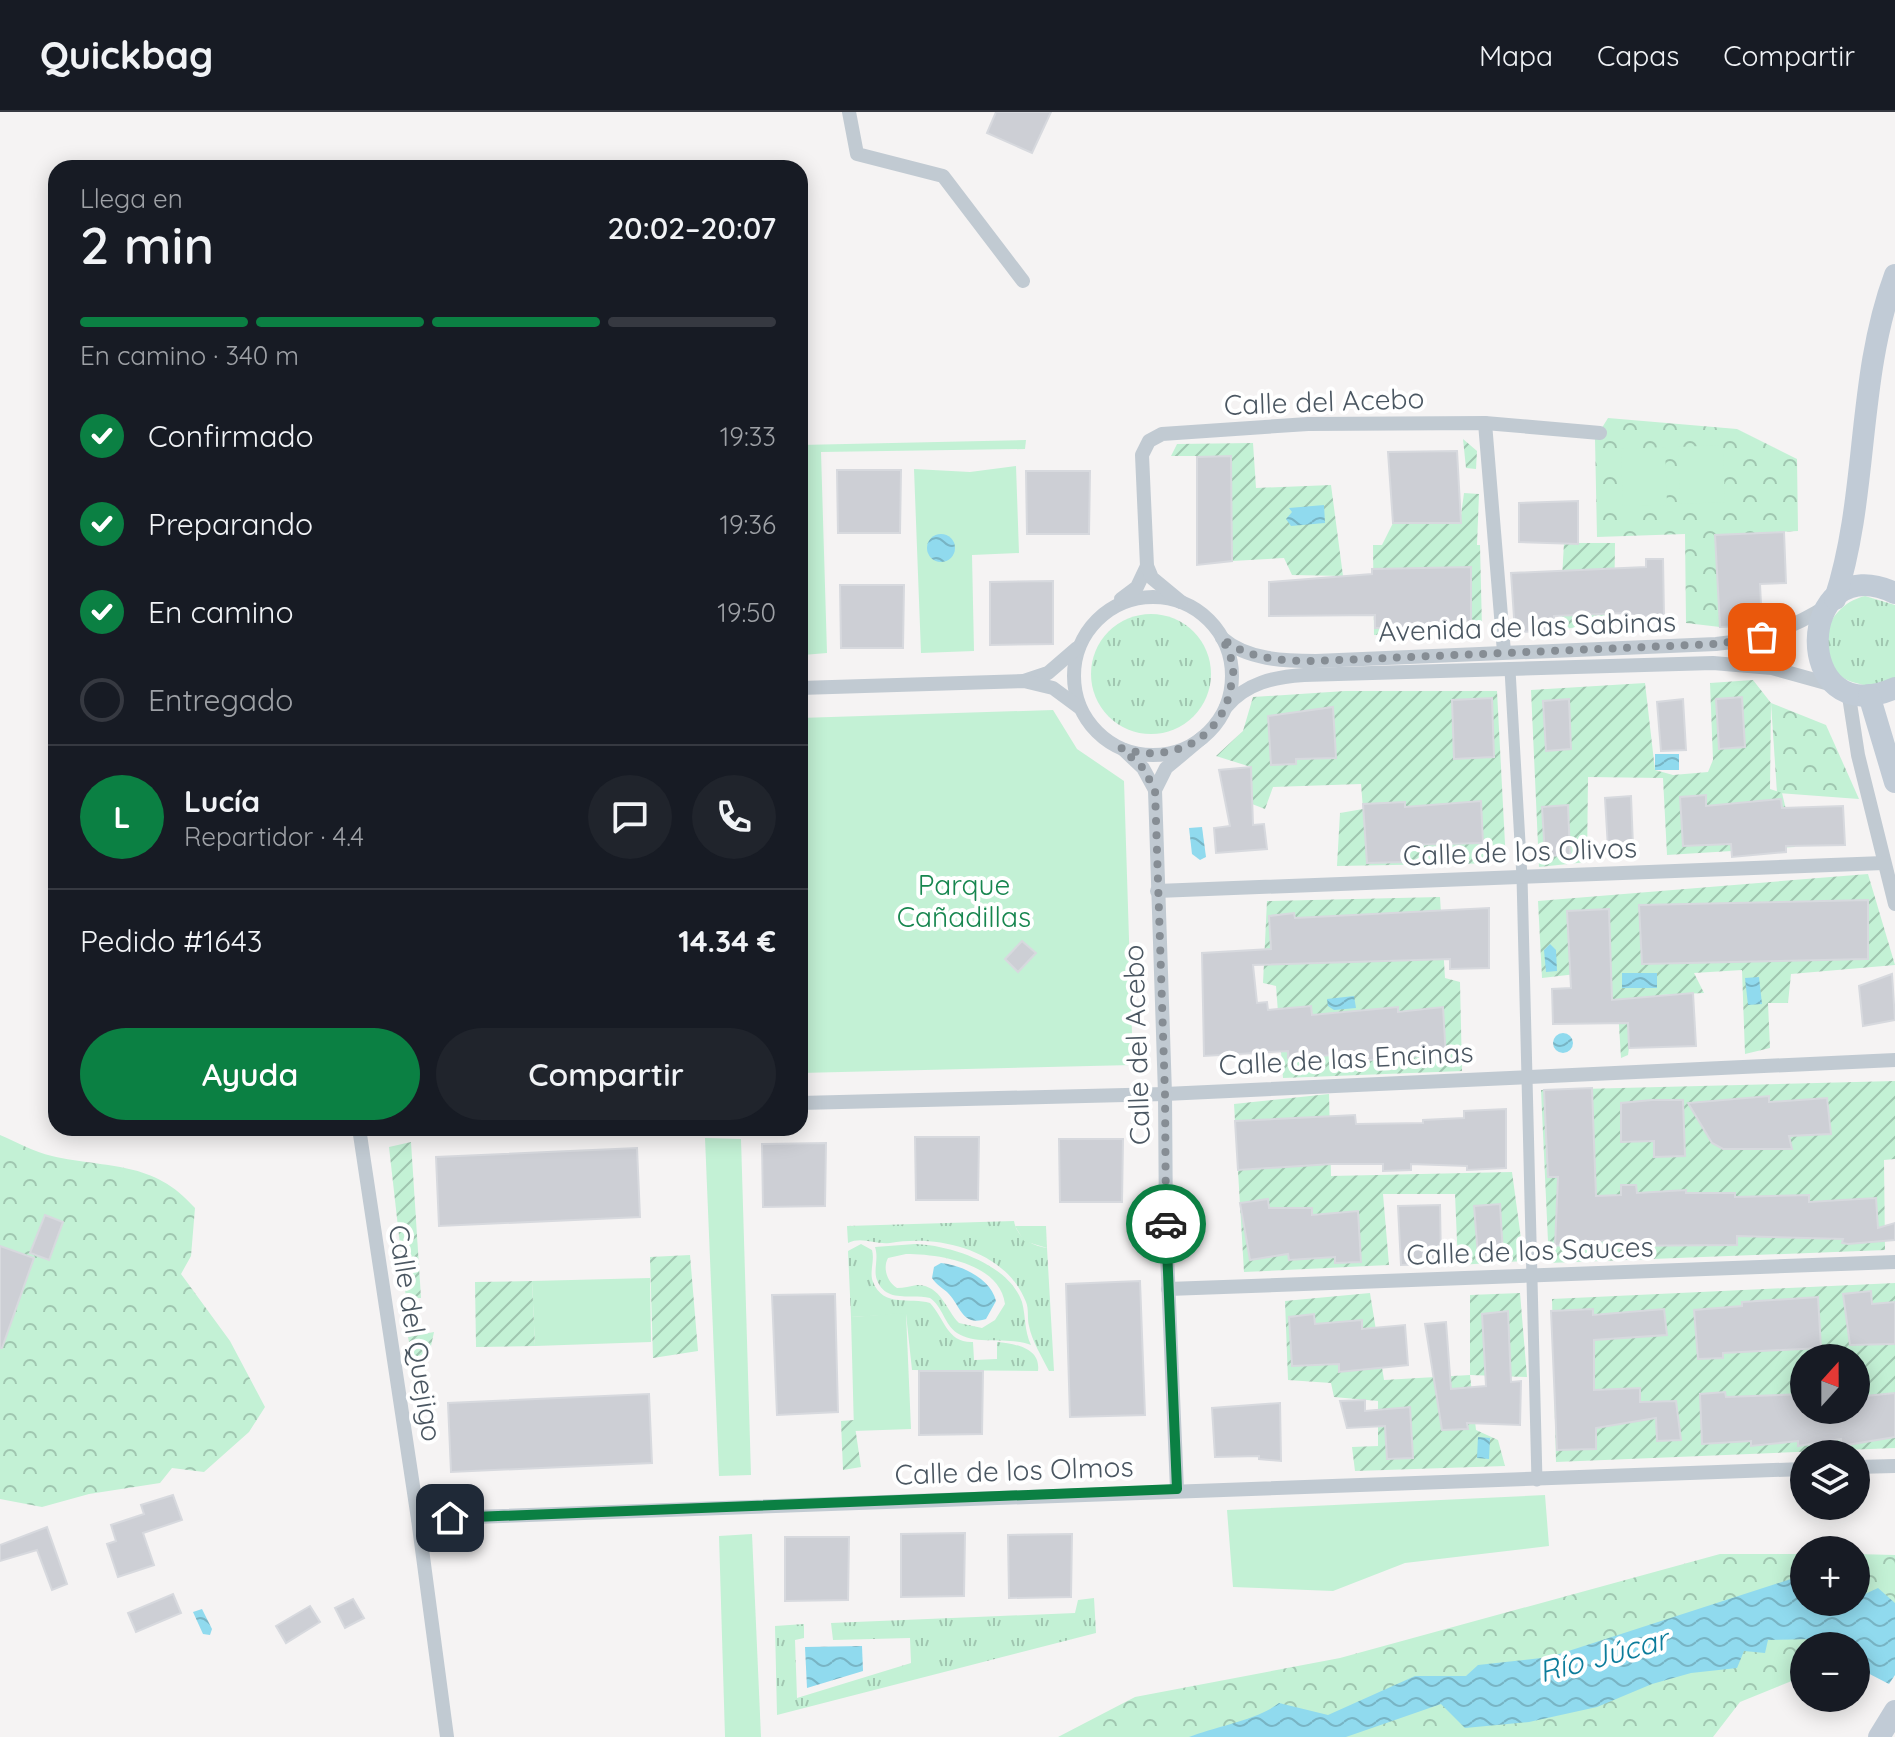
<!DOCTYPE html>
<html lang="es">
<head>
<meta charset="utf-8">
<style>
	body { margin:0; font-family:Quicksand,sans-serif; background:#20242c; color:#f1f3f6; height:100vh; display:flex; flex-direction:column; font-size:30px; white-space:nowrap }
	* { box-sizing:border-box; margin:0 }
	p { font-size:26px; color:#9ea1a6 }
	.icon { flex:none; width:44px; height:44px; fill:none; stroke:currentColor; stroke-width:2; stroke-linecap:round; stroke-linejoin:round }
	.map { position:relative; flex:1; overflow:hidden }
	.side { position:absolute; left:48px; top:48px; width:760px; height:976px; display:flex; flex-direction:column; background:#171b24; border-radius:24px; box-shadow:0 4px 20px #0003 }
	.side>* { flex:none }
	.needle { width:52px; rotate:21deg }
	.buttons { position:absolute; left:1790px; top:1232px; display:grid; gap:16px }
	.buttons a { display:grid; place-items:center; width:80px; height:80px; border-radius:50%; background:#171b24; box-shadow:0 4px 20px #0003; font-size:40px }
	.pin { position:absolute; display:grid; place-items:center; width:68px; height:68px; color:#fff; margin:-34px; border-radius:16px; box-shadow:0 4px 12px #0006 }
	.courier { position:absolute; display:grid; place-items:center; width:80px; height:80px; margin:-40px; border:6px solid #0b8043; border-radius:50%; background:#fff; color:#222; box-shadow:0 2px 10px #0007 }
	.headline em { font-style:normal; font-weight:600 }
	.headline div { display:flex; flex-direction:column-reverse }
	.headline { display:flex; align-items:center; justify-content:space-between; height:136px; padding:0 32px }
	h1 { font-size:52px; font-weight:600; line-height:60px }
	.bar { display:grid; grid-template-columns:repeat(4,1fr); gap:12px 8px; align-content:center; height:96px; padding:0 32px }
	.bar i { height:10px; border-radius:6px; background:#363941 }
	.bar .selected { background:#0b8043 }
	.bar p { grid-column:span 4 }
	.line { display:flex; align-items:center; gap:20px; padding:0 32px; border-top:2px solid #363941 }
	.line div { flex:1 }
	.round { display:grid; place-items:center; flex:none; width:84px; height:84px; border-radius:42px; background:#20242c }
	ol { padding:0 32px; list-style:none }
	li { display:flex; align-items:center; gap:24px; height:88px }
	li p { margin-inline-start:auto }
	li .icon { padding:8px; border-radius:50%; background:#0b8043; color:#fff; stroke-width:4 }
	li:last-child { color:#9ea1a6 }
	li i { width:44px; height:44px; border:4px solid #363941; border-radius:50% }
	.primary-button { display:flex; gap:16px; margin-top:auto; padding:16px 32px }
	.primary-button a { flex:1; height:92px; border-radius:48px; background:#0b8043; color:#fff; font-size:32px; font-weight:600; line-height:92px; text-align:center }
	.primary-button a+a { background:#20242c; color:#f1f3f6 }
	header { display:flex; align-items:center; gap:48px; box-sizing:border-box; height:112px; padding:0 40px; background:#171b24; border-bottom:2px solid #363941 }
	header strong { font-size:38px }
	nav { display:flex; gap:44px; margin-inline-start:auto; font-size:28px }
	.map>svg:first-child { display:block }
	.grass { fill:url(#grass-tufts); fill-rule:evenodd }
	.forest { fill:url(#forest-crowns) }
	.park { fill:#c3f1d5 }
	.garden { fill:url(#garden-furrows); fill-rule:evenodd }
	.water { fill:url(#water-waves) }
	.building { fill:#cdcfd5; stroke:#d7d9de; stroke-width:2 }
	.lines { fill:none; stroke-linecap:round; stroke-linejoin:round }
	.pedestrian { stroke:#c1cad2; stroke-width:11 }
	.minor { stroke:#c1cad2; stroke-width:14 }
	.secondary { stroke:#c1cbd6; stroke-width:22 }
	.done { stroke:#868d94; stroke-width:8; stroke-dasharray:0 14.4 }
	.route { stroke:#0b8043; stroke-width:10 }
	.labels { text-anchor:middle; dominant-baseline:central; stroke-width:8; stroke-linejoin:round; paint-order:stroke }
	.street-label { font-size:28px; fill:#4a5661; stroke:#fff }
	.park-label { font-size:28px; fill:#17864f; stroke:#fff }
	.water-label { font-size:30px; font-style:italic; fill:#0c7c9b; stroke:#fff }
</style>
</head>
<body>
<header>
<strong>Quickbag</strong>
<nav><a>Mapa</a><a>Capas</a><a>Compartir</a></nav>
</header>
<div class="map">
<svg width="1895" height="1625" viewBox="0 0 1895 1625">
	<defs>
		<pattern id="grass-tufts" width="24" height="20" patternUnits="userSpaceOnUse" patternTransform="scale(2)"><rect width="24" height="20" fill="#c3f1d5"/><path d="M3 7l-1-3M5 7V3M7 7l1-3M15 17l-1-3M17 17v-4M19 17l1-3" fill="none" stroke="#a0c6b0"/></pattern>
		<pattern id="forest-crowns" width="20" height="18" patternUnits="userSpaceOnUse" patternTransform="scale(2)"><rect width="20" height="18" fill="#c3f1d5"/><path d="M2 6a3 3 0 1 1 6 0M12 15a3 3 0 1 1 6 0" fill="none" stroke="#a0c6b0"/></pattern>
		<pattern id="garden-furrows" width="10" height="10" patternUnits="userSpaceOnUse" patternTransform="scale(2)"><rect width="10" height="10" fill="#c3f1d5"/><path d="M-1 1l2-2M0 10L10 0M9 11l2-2" fill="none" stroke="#a0c6b0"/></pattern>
		<pattern id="water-waves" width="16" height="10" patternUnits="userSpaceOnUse" patternTransform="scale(2)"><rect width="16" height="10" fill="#90daee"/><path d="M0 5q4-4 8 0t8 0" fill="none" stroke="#78b4c4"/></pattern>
	</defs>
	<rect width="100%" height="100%" fill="#f5f3f3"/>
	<g class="grass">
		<path d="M1865,484L1895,493V566L1867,574C1858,571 1846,570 1838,562C1811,535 1830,492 1865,484Z"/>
		<circle cx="1151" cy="562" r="60"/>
		<path d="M1014,1109C1017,1126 1032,1134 1047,1136L1054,1259H1049C1042,1245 1032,1229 1029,1214C1027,1206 1029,1197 1026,1190C1006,1138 938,1122 890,1131C875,1133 862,1124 848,1131L847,1114Z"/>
		<path d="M861,1132L872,1138C875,1149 869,1160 873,1170C883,1196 911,1185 930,1191C945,1207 947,1231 973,1230L974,1248L997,1247V1230C1016,1232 1041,1236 1038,1259L912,1258L906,1202L851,1205L848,1139Z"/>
		<path d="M915,1132C950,1133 1009,1152 1022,1190C1026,1205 1024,1218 1031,1233C1008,1224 977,1234 957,1221C944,1212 943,1195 930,1186C912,1181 886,1192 877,1168C873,1158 879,1147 875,1135ZM906,1142C941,1142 1000,1152 1005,1192L995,1208L982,1216L959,1211C946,1198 941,1173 917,1173C910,1174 904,1176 897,1176C886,1169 883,1155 888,1146Z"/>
		<path d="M1094,1486L1096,1521L777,1603L775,1514L804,1512V1526L795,1528L797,1586L911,1551L910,1526L833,1528L831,1511L1075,1501L1078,1488Z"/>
	</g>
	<g class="forest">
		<path d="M1608,306L1737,317L1797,347L1798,419L1715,423L1720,515L1686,511L1685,422L1597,425L1595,327Z"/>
		<path d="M1771,591L1826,613L1859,687L1777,681Z"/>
		<path d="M0,1023C17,1030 34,1040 52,1044C109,1057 153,1048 195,1096L191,1144L181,1162L230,1229L265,1295L249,1320L204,1360L172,1356L160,1371L89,1382L42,1395L0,1387Z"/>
		<path d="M1720,1442H1804V1490H1856V1442L1895,1443V1562L1856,1534H1804V1564L1740,1590L1713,1625H1058L1135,1585L1340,1546Z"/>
	</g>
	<g class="park">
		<path d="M1026,328L1025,337L821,340L827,541L803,543L800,333Z"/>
		<path d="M1723,333L1725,390L1680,392L1678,335Z"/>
		<path d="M1665,335L1667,393L1623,394L1621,337Z"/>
		<path d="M1016,354L1019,441L972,443L974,539L921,541L914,357L970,360Z"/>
		<path d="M1053,598L1077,637L1124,669L1133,953L800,961V606Z"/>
		<path d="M705,1026L741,1027L751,1363L719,1364Z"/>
		<path d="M1015,1114H1046L1047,1136L1024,1129Z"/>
		<path d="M650,1166L651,1230L535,1234L532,1169Z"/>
		<path d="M906,1201L911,1317L854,1319L851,1205Z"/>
		<path d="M1545,1383L1549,1434L1405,1451L1333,1479L1233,1475L1227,1398Z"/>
		<path d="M752,1422L761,1625H725L719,1424Z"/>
	</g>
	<g class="garden">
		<path d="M1463,327L1477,339L1476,357L1466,356Z"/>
		<path d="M1253,331L1256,376L1331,373L1343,464L1292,463L1284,446L1232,449L1231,344H1171L1177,332Z"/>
		<path d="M1464,381L1479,382L1477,433H1480L1482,517L1374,523L1373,433H1382L1393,411H1460Z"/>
		<path d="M1564,431H1615L1614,509L1559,518Z"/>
		<path d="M1753,568L1771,591L1770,677L1782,681L1795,735L1667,743L1663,666L1588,665L1587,750L1539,755L1531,578L1645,571L1655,658L1673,663L1708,660L1713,648L1710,571Z"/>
		<path d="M1345,579H1497L1506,751L1337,754L1340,701L1363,697L1361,672L1273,675L1265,697L1252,692L1251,655L1216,644L1243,619L1253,585Z"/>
		<path d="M1868,762L1895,853L1791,862L1788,891H1768L1770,936L1745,942L1742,858L1694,861L1704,881L1658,883L1656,896L1652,895L1651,884L1626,887L1629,936L1628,943L1621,946L1618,897L1612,896V877L1576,862L1542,866L1538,789Z"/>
		<path d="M1440,785L1445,866L1460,870L1462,959L1283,966L1276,874L1263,871L1267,789Z"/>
		<path d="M1895,969V1047L1884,1048L1885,1138L1549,1151L1541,978Z"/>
		<path d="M1329,982L1331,1064L1512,1060L1524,1149L1458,1153L1455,1082H1383L1389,1153L1244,1160L1234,992Z"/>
		<path d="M411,1030L421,1186H406L389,1035Z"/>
		<path d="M690,1143L698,1239L653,1246L650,1145Z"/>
		<path d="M532,1169L535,1234L476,1235L475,1170Z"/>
		<path d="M1895,1171V1336L1556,1350L1552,1187ZM1804,1246H1856V1298H1804Z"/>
		<path d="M1370,1181L1384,1268L1470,1263V1183L1520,1181L1527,1265L1470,1263L1476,1318L1498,1328L1505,1354L1355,1359L1352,1335L1378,1334V1289L1334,1285L1331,1271L1288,1268L1285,1189Z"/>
		<path d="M434,1220L420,1284L408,1225Z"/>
		<path d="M854,1308L861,1355L843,1358L841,1309Z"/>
	</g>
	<g class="water">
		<path d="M1324,393L1325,411L1291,414L1286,407L1292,400L1289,396Z"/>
		<circle cx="941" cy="436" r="14"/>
		<rect x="1655" y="642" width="24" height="16"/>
		<path d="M1202,715L1206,745L1200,748L1192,742L1189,716Z"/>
		<path d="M1550,832L1556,838L1557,859L1546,860L1544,838Z"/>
		<rect x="1622" y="861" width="35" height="15"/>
		<path d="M1759,865L1762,892L1748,893L1745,866Z"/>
		<path d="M1354,884L1356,896L1334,898L1328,894L1327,887Z"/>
		<circle cx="1563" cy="931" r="10"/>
		<path d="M941,1151C962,1153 991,1167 996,1189L986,1207C961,1215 961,1193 947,1180C941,1175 937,1173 932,1166L934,1155Z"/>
		<path d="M1478,1325L1490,1326L1489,1347L1477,1346Z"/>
		<path d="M1791,1467H1804V1490H1856V1478L1865,1482L1878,1476L1895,1491V1563L1889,1572L1856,1555V1534H1826L1816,1527L1768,1528L1765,1541L1744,1539L1737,1556L1691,1561L1652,1572L1597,1595L1529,1610L1465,1616L1441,1592L1346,1625H1189C1214,1615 1260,1607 1279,1591L1328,1603L1415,1564H1466L1478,1553L1550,1545Z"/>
		<path d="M202,1497L212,1517L210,1523L203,1522L193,1500Z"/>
		<path d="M862,1534L863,1559L807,1576L805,1535Z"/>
	</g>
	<g class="building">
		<path d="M996,0H1051L1032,41L987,21Z"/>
		<path d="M1457,339L1461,411H1393L1388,340Z"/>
		<path d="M1231,344L1232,449L1197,453V345Z"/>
		<path d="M837,358H901L900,421H838Z"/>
		<path d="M1026,359H1090L1089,422H1027Z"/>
		<path d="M1578,389V432L1519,430V391Z"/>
		<path d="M1784,420L1786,471L1760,472L1762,513L1720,515L1715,423Z"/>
		<path d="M1646,447H1663L1664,506L1624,508V501L1554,504V519L1515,520L1511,461L1646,455Z"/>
		<path d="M1471,455V515L1375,516V503L1269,504V470L1372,462V457Z"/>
		<path d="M1053,469V532L990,533V470Z"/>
		<path d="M840,473H904L903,536H841Z"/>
		<path d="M1742,585L1745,635L1719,637L1716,587Z"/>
		<path d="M1492,586L1494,645L1454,647L1452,588Z"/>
		<path d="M1569,587L1571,637L1546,639L1543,589Z"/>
		<path d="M1683,587L1686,638L1661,639L1657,590Z"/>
		<path d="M1333,595L1336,646L1296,647V652L1271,653L1268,604Z"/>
		<path d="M1251,655L1253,713L1264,712L1267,737L1216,741L1214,716L1230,714L1219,658Z"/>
		<path d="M1706,683V694L1781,687L1782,696L1843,694L1845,733L1786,734V740L1732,745L1731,732L1683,734L1680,685Z"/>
		<path d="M1631,684L1633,734L1608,736L1605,686Z"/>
		<path d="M1481,689L1483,731L1406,733V750L1367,751L1363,692L1405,690V695Z"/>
		<path d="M1568,693L1570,743L1545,744L1542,695Z"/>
		<path d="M1868,788V847L1642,852L1639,793Z"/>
		<path d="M1489,796V856L1450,857V847L1253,853L1257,891L1267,890L1268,898L1311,894L1312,903L1398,895V900L1443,895L1446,946L1421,947L1420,944L1334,951L1333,943L1288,946V939L1204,944L1202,841L1271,837L1269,804L1294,801L1295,806Z"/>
		<path d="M1609,797L1612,888L1693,881L1696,934L1629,936L1628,911L1553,912L1552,877L1571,876L1567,799Z"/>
		<path d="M1022,829L1036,841L1018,860L1005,847Z"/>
		<path d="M1892,862L1895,908L1863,914L1859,874Z"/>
		<path d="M1592,976L1596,1084L1621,1083V1073H1636L1637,1081L1686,1078V1081H1735V1085L1809,1083V1090L1876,1086L1878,1116L1895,1111V1128L1848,1132L1842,1131L1843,1127L1737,1124V1133L1608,1134L1609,1128L1555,1134L1558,1065H1548L1544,978Z"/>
		<path d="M1769,984V990L1827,986L1831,1022L1789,1024L1792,1037H1723L1712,1031L1688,991Z"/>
		<path d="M1652,988H1683L1685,1044L1654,1045V1029L1621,1030V991Z"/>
		<path d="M1506,997V1056L1467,1058V1054L1411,1052V1058L1383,1059V1052H1332L1238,1058L1235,1009L1355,1003L1356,1012L1423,1011V1008L1464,1006V999Z"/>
		<path d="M915,1025H979L978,1088H916Z"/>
		<path d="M1059,1027H1123L1122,1090H1060Z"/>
		<path d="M826,1031L825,1094L763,1095L762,1032Z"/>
		<path d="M637,1036L640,1105L439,1114L436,1045Z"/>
		<path d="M1268,1087L1269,1096H1312V1103L1358,1099L1361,1150L1335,1151V1145L1289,1148L1288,1142L1250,1148L1240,1091Z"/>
		<path d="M1500,1092L1503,1142L1478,1144L1474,1094Z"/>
		<path d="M1440,1093L1441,1152L1401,1153L1398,1094Z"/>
		<path d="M45,1103L63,1110L49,1148L30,1141Z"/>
		<path d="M0,1134L34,1146L2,1236H0Z"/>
		<path d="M1140,1169L1145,1303L1070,1305L1066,1172Z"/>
		<path d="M1871,1179L1872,1192L1895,1190V1232L1850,1233L1843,1182Z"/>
		<path d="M835,1182L838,1300L777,1303L772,1183Z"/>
		<path d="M1818,1185L1821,1236L1723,1241V1246L1698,1247L1694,1198L1742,1194V1190Z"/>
		<path d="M1593,1197V1203L1664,1197L1667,1223L1594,1228V1278L1640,1276V1290L1676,1289L1681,1328L1657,1329L1656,1306L1596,1316V1337L1557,1338L1551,1199Z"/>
		<path d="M1508,1199L1511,1270L1521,1269L1520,1313L1467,1311L1468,1317L1442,1318L1425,1212L1446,1210L1451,1277L1486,1274L1482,1202Z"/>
		<path d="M1314,1202L1315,1212L1362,1208V1217L1405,1213L1408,1253L1339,1260V1252L1292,1254L1289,1205Z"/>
		<path d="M919,1259H983L982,1322L919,1323Z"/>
		<path d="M1725,1280L1726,1285L1804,1282V1298H1856V1285L1895,1281V1325L1841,1334V1327L1798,1334V1329L1751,1334V1329L1702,1332L1700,1282Z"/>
		<path d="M649,1282L652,1351L451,1360L448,1291Z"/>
		<path d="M1365,1288V1299L1410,1295L1413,1346L1387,1347L1385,1314L1347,1316L1340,1289Z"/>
		<path d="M1280,1291L1281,1349L1259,1347V1344L1215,1345L1212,1296Z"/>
		<path d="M173,1383L182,1408L143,1421L154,1453L118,1465L107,1432L116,1429L111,1413L144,1402L141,1393Z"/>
		<path d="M47,1415L67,1472L52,1478L37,1438L0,1449V1433Z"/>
		<path d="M965,1421L964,1484L901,1485V1422Z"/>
		<path d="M1072,1422L1071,1485L1009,1486L1008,1423Z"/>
		<path d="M785,1425H849L848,1488L785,1489Z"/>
		<path d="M173,1482L181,1501L136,1520L128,1501Z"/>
		<path d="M353,1487L364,1506L345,1516L335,1496Z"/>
		<path d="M310,1494L320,1510L286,1531L276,1514Z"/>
	</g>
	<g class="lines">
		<path class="pedestrian" d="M1510,558L1522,765L1537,1369"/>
		<g class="minor">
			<path d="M849,0L857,42L943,64L1023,169"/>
			<path d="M1485,311L1504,540"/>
			<circle cx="1153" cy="564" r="79"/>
			<path d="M1121,487L1137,475L1147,454"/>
			<path d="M1181,490L1152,466L1147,454L1142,343L1149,329L1162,322L1308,312L1485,311L1600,321"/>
			<path d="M1222,526C1247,548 1285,549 1316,549L1716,532C1758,528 1791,517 1827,494"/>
			<path d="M1024,569L1048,561L1077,536"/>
			<path d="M800,576L1024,569L1053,576L1080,596"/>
			<path d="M1848,578L1858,643L1895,792"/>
			<path d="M1226,595C1246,571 1274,565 1304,563L1713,551L1772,556L1833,573"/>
			<path d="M1124,638L1143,656L1155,678"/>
			<path d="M1157,779L1884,751"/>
			<path d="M800,991L1165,982L1895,948"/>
			<path d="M359,1016L418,1407L447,1625"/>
			<path d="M1168,1177L1895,1150"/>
			<path d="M1856,1355L1895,1354"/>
			<path d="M1177,1377L1166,1119L1165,982L1155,678L1166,656L1203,625"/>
			<path d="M418,1407L1804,1357"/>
		</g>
		<g class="secondary">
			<path d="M1895,481C1794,433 1790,623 1895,576"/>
			<path d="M1835,487C1869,382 1856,268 1895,163"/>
			<path d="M1869,583L1895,670"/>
			<path d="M1879,1625L1895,1599"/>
		</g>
	</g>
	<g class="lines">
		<path class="done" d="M1166,1112L1165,982L1155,678L1143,656L1121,636C1171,653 1223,627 1231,574C1232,568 1234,561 1233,555C1232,546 1226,534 1222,526C1247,548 1285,549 1316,549L1716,532L1762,525"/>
		<path class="route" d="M450,1406L1177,1377L1166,1112"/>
	</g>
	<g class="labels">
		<g class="street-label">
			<text transform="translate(1324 289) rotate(-2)">Calle del Acebo</text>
			<text transform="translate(1527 514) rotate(-2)">Avenida de las Sabinas</text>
			<text transform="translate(1520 739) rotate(-2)">Calle de los Olivos</text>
			<text transform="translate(1136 933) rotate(-92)">Calle del Acebo</text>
			<text transform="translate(1346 946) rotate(-3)">Calle de las Encinas</text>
			<text transform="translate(1530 1138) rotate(-2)">Calle de los Sauces</text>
			<text transform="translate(416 1221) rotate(81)">Calle del Quejigo</text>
			<text transform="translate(1014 1358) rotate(-2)">Calle de los Olmos</text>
		</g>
		<g class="park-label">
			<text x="964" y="772">Parque<tspan x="964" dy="32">Cañadillas</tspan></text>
		</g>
		<g class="water-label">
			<text transform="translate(1603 1543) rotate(-15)">Río Júcar</text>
		</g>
	</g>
</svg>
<div class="buttons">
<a><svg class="needle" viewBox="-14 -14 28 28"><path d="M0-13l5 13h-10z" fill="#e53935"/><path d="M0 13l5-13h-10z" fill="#9ea1a6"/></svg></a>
<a><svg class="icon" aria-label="layers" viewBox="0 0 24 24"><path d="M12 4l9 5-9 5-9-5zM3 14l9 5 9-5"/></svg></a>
<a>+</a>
<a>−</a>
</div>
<div class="pin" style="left:1762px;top:525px;background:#ea580c"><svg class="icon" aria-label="bag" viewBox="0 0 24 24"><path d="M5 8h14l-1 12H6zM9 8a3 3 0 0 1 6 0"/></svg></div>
<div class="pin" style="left:450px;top:1406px;background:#1f2937"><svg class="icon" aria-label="home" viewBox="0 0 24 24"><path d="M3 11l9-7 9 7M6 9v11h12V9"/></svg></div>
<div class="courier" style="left:1166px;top:1112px"><svg class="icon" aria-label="car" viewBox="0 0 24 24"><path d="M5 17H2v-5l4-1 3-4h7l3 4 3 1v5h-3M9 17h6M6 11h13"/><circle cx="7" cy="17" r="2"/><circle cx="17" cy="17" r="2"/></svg></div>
<section class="side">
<div class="headline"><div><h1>2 min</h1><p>Llega en</p></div><em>20:02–20:07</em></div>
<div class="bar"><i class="selected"></i><i class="selected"></i><i class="selected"></i><i></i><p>En camino · 340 m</p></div>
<ol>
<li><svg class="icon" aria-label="check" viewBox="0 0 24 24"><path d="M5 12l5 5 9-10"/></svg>Confirmado<p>19:33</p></li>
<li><svg class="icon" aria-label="check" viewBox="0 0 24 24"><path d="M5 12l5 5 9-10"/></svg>Preparando<p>19:36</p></li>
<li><svg class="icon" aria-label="check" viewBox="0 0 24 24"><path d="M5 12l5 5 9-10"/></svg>En camino<p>19:50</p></li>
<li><i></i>Entregado</li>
</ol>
<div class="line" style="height:144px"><b class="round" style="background:#0b8043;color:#fff">L</b><div><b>Lucía</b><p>Repartidor · 4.4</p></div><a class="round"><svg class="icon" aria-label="chat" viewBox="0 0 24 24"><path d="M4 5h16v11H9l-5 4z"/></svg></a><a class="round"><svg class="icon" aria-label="phone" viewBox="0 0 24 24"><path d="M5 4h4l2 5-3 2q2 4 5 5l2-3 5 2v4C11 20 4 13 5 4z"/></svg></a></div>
<div class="line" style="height:104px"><div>Pedido #1643</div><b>14.34 €</b></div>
<div class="primary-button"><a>Ayuda</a><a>Compartir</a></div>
</section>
</div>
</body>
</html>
